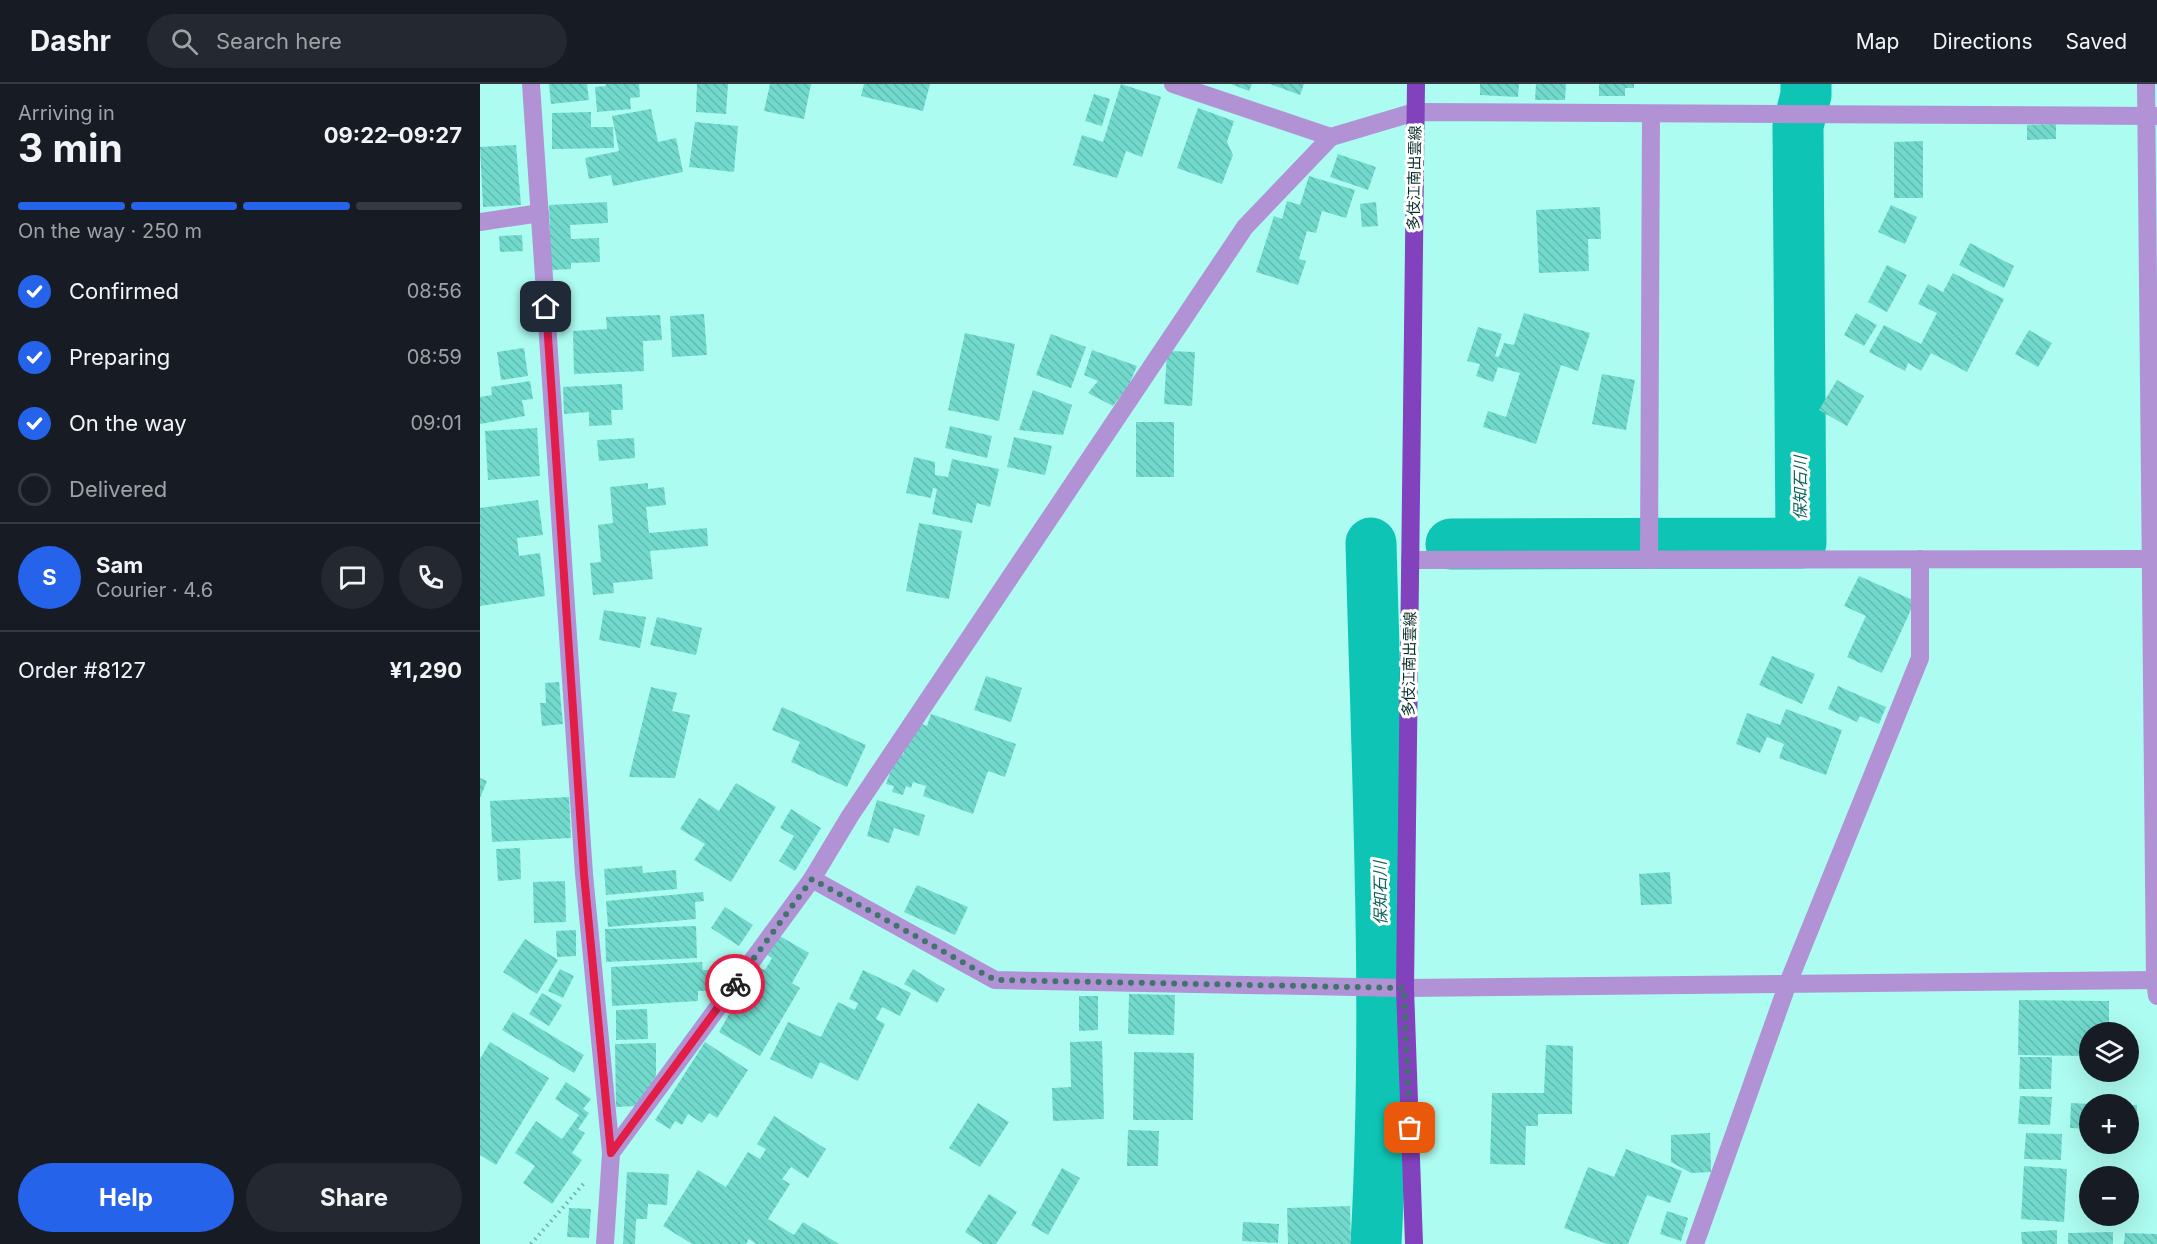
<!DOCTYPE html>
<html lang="en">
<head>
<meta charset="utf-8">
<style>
	body { margin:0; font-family:Inter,"Noto Sans JP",sans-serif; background:#242831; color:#f1f3f6; height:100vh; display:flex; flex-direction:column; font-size:22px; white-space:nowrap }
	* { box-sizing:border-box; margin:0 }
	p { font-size:20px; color:#9ea1a6 }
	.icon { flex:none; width:33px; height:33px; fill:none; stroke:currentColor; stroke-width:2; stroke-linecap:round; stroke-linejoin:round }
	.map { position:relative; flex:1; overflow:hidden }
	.sheet { display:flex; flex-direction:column; background:#171b24; width:480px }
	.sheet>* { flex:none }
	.fabs { position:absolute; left:1599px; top:938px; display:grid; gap:12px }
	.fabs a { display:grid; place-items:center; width:60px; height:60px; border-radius:50%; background:#171b24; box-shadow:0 6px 24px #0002; font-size:30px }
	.pin { position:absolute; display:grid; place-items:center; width:51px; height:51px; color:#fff; margin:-26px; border-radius:12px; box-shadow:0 3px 9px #0006 }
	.courier { position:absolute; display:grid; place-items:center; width:60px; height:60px; margin:-30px; border:4px solid #e11d48; border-radius:50%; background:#fff; color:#222; box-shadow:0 2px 8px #0007 }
	.overview em { font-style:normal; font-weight:700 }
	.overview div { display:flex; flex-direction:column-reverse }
	.overview { display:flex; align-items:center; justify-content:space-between; height:102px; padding:0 18px }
	h1 { font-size:39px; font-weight:700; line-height:45px }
	.bar { display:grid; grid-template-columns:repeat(4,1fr); gap:9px 6px; align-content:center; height:72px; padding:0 18px }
	.bar i { height:8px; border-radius:4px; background:#363941 }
	.bar .current { background:#2563eb }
	.bar p { grid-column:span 4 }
	.line { display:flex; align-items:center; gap:15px; padding:0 18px; border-top:2px solid #363941 }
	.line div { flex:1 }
	.round { display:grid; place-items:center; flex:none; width:63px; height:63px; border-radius:32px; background:#242831 }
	ol { padding:0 18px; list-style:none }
	li { display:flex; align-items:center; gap:18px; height:66px }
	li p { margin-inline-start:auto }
	li .icon { padding:6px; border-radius:50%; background:#2563eb; color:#fff; stroke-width:4 }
	li:last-child { color:#9ea1a6 }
	li i { width:33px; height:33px; border:3px solid #363941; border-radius:50% }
	.button { display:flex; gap:12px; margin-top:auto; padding:12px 18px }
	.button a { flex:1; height:69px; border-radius:36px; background:#2563eb; color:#fff; font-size:24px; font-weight:700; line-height:69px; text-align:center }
	.button a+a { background:#242831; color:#f1f3f6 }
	header { display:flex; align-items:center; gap:36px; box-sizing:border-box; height:84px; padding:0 30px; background:#171b24; border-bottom:2px solid #363941 }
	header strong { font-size:28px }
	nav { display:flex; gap:33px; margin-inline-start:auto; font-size:21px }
	.search { width:420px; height:54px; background:#242831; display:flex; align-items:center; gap:15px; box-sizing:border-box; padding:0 21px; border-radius:33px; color:#9ea1a6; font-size:22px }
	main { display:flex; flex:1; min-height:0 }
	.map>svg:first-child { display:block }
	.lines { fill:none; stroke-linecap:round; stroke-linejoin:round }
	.river { stroke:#0ec5b5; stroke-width:51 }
	.building { fill:url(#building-back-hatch) }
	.path { stroke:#70aea6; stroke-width:4; stroke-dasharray:1.5 4.5; stroke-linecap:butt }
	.minor { stroke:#b193d5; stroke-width:18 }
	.major { stroke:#8241bd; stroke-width:18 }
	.done { stroke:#41746d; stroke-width:6; stroke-dasharray:0 10.8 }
	.route { stroke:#e11d48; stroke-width:8 }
	.labels { text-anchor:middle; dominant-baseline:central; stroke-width:6; stroke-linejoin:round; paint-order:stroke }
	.street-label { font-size:15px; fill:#072a26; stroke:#fff }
	.water-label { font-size:16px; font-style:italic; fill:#0e645c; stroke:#fff }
</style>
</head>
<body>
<header>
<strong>Dashr</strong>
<div class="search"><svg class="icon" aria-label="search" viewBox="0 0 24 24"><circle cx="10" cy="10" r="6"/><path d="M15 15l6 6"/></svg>Search here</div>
<nav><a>Map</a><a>Directions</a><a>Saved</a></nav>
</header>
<main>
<section class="sheet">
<div class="overview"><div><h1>3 min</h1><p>Arriving in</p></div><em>09:22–09:27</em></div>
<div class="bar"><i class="current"></i><i class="current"></i><i class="current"></i><i></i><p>On the way · 250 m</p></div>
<ol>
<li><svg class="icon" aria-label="check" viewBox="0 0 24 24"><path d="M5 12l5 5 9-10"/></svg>Confirmed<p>08:56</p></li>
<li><svg class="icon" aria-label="check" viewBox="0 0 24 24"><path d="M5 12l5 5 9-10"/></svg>Preparing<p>08:59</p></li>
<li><svg class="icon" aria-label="check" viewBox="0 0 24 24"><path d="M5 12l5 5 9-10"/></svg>On the way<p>09:01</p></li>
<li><i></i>Delivered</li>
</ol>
<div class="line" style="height:108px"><b class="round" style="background:#2563eb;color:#fff">S</b><div><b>Sam</b><p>Courier · 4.6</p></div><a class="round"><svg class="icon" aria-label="chat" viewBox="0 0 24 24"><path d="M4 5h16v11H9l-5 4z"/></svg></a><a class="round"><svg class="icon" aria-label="phone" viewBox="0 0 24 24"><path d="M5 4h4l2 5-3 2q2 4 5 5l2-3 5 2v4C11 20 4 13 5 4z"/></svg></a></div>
<div class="line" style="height:78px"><div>Order #8127</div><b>¥1,290</b></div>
<div class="button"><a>Help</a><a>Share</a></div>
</section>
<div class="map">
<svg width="1677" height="1160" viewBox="0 0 1677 1160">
	<defs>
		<pattern id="building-back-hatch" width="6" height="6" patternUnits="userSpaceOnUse" patternTransform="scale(1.5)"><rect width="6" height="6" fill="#72dacd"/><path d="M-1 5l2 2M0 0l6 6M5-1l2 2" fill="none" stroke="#61bbb0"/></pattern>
	</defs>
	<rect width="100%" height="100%" fill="#adfcf1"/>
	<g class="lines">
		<g class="river">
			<path d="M891,459C897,692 909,927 896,1160"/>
			<path d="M971,460L1321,459L1318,42L1326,11V0"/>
		</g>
	</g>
	<g class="building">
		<path d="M69,0H107L109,16L71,20Z"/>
		<path d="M126,0H159L160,13L150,14L151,25L117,28L115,3L126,2Z"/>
		<path d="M217,0H248L246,30L216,28Z"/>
		<path d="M290,0H331L324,35L284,27Z"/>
		<path d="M384,0H450L443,27L381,12Z"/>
		<path d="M641,0L681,13L662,73L646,67L637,94L593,81L602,51L623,58Z"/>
		<path d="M751,0H772L769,7Z"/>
		<path d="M790,0H824L820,11Z"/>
		<path d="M1000,0H1039L1038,13L1000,11Z"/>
		<path d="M1056,0H1086L1085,16H1055Z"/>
		<path d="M1119,0H1154V4H1145V12H1119Z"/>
		<path d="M614,10L630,15L622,42L605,37Z"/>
		<path d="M718,24L754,37L747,58L753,71L742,100L697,84Z"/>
		<path d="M171,25L178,58L196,54L203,88L133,102L131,91L109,95L105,74L139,67L132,32Z"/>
		<path d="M111,28V43H133L134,64L72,65V29Z"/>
		<path d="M215,38L258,42L254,88L209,83Z"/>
		<path d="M1576,40V55L1547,56V41Z"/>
		<path d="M1443,57V114H1414V58Z"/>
		<path d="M36,61L41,121L3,123L0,63Z"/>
		<path d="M858,70L896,83L888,106L850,93Z"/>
		<path d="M829,92L875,106L866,134L842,127L836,149L827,147L819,175L826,177L818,201L776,188L794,132L802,135L807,117L820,121Z"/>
		<path d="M127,118L128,139L90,141L91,155L119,154L120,178L91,179V185L71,186L69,121Z"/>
		<path d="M896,118L898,142L882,143L880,120Z"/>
		<path d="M1411,121L1437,133L1425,160L1398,148Z"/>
		<path d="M1120,123L1121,155H1108L1109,187L1059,189L1056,126Z"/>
		<path d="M42,151L43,167L20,168L19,152Z"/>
		<path d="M1490,159L1534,182L1524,204L1479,181Z"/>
		<path d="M1407,181L1427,191L1407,228L1388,218Z"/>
		<path d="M1473,189L1524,215L1487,288L1451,269L1441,287L1428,279L1425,287L1389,268L1404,241L1441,260L1457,229L1438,220L1448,200L1463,208Z"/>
		<path d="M1044,229L1110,249L1098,287L1081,281L1056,360L1003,343L1008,327L1026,333L1040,289L1018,283L1013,298L996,292L1000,280L987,277L998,243L1022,250L1015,272L1019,273L1024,259L1034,261Z"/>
		<path d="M1376,229L1397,241L1384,262L1364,251Z"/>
		<path d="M224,230L227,271L192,273L190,232Z"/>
		<path d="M180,231L182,256L163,257L164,287L94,290L93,247L127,245L126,233Z"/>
		<path d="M1549,246L1572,259L1558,283L1535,270Z"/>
		<path d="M485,249L535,260L519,337L468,326Z"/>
		<path d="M571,250L606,263L591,304L556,291Z"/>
		<path d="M44,264L48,292L21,296L17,268Z"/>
		<path d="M612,266L657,282L648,303L633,322L608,309L618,297L604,291Z"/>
		<path d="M687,267L715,268L712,322L684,320Z"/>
		<path d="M1122,290L1155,296L1146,346L1112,340Z"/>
		<path d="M1357,296L1384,312L1367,342L1339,326Z"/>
		<path d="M50,297L53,315L42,316L45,332L0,340V313L12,311L11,303Z"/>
		<path d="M142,300L143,326H131L132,341L109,342V328L84,330L83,303Z"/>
		<path d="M553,306L592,321L583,351L539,346Z"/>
		<rect x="656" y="338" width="38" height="55"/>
		<path d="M470,342L512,352L507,374L465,364Z"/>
		<path d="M57,344L60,392L8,396L5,347Z"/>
		<path d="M534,353L572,362L565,391L527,383Z"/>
		<path d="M154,354L155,374L119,377L117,356Z"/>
		<path d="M434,373L455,378V391L468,393L472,375L519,385L510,423L497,419L492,439L452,430L457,405L453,404L451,414L426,409Z"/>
		<path d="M168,399V405L184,403L186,421L166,423L169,449L227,444L228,462L170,467L173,495L133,499L134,509L113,511L110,479L121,478L118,441L133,439L130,403Z"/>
		<path d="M58,416L63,451L37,454L39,472L60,469L65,512L0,522V424Z"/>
		<path d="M439,439L482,447L469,515L426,507Z"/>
		<path d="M1379,492L1435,517L1402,589L1367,573L1386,532L1364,522Z"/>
		<path d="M124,526L166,533L160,564L119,556Z"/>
		<path d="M177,533L222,544L216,571L170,561Z"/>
		<path d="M1292,572L1335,590L1322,620L1279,601Z"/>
		<path d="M506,592L542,604L531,638L494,626Z"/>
		<path d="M79,598L83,640L62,642L60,619H66L65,599Z"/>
		<path d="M1358,602L1406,623L1399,640L1380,632L1377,638L1348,625Z"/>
		<path d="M171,603L197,609L192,627L210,631L195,694L149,693Z"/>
		<path d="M302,623L386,661L367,703L311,678L320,658L292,646Z"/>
		<path d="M1306,625L1362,646L1346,691L1299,674L1304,660L1287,653L1280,669L1256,660L1267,629L1300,641Z"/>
		<path d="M451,630L536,660L525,693L508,687L493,730L443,712L446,702L433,698L431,704L426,702L423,711L412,708L414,702L406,700L417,668L423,671L434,637L447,642Z"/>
		<path d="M0,694L7,697L0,714Z"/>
		<path d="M256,699L296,723L251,798L214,776L225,760L200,745L219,714L239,727Z"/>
		<path d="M89,713L91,754L12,758L10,717Z"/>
		<path d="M397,716L445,731L439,752L414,744L409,759L387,752Z"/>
		<path d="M311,725L341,744L315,787L299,777L314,752L300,744Z"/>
		<path d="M40,764L41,795L18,797L16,765Z"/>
		<path d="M162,782L163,789L196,786L197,805L126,811L124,785Z"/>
		<path d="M1190,788L1192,820L1161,821L1159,790Z"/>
		<path d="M85,797L86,838L54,839L53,798Z"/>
		<path d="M437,801L488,823L475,851L424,828Z"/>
		<path d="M223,808L224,817L215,818L216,835L128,843L126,817Z"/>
		<path d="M245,823L273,841L259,862L231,844Z"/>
		<path d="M216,842L217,874L126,878L125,845Z"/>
		<path d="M96,846V872L77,873L76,847Z"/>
		<path d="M298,851L329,869L312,899L320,904L280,972L239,948L276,883L285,886L292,874L287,871Z"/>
		<path d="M45,855L78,876L57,910L23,888Z"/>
		<path d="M222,878L223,886H241L242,906L218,907V917L132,922L131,883Z"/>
		<path d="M80,885L94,892L83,914L68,907Z"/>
		<path d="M433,885L465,905L457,919L424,900Z"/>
		<path d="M383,886L431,909L420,932L402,923L396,935L405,940L378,997L340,978L332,995L290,975L308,938L341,953L358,918L375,926L378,919L369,915Z"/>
		<path d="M62,909L82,921L69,942L49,930Z"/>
		<path d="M649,910L695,911L694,951L648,950Z"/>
		<path d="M599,912H618V946L599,947Z"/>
		<path d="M1539,916L1629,917V948H1610V972L1538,971Z"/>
		<path d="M167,925L168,955L136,956V926Z"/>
		<path d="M33,928L104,971L94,989L22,946Z"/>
		<path d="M622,957L624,1035L573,1037L572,1004L591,1003L590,958Z"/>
		<path d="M10,958L69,994L16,1081L0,1071V975Z"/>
		<path d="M225,958L268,986L237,1034L229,1029L222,1039L208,1030L202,1041L195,1037L190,1045L175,1036Z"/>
		<path d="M176,959V992L156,1022L136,1023L135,960Z"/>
		<path d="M1066,961L1093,962L1092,1030H1058V1042H1046L1045,1081L1010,1080L1012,1009H1064Z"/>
		<path d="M654,968L714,969L713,1036H653Z"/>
		<path d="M1540,973H1572L1571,1005H1539Z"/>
		<path d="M86,998L111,1015L103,1025L109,1029L98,1045L105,1049L92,1069L102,1076L72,1120L43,1099L55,1082L35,1069L56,1037L82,1055L99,1031L75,1015Z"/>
		<path d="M1540,1012L1572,1013L1570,1041L1538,1040Z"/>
		<path d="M498,1019L529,1038L500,1083L469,1064Z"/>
		<path d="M1591,1019L1610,1020V1045L1590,1044Z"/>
		<path d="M1648,1021H1657L1656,1046L1648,1045Z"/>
		<path d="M294,1032L346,1065L328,1094L311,1083L302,1095L310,1100L288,1135L314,1151L323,1138L359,1160H276L269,1155L266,1160H212L183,1142L218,1086L246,1103L268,1068L280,1075L286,1065L277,1060Z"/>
		<path d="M648,1046L679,1047L678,1082H647Z"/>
		<path d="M1230,1049L1231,1088L1211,1089L1191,1078V1051Z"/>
		<path d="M1546,1049L1582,1050L1581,1076L1544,1075Z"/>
		<path d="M1146,1065L1202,1087L1190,1119L1167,1111L1148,1160H1127L1084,1144L1108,1083L1134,1093Z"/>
		<path d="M1544,1082L1587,1085L1584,1138L1541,1135Z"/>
		<path d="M582,1084L600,1094L568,1151L551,1141Z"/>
		<path d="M147,1088L189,1090L187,1121L168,1120L167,1135H156L155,1160H143Z"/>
		<path d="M509,1110L537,1128L516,1160H503L485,1148Z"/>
		<path d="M870,1122L871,1160H808L807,1124Z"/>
		<path d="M89,1124L111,1125L109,1154L87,1153Z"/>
		<path d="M1187,1127L1208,1134L1201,1157L1180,1150Z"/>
		<path d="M763,1138L799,1140L798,1159L762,1157Z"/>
		<path d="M1577,1146V1160H1542L1541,1148Z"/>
		<path d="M1633,1148V1160H1588V1149Z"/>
		<path d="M1645,1149L1677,1150V1160H1644Z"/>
	</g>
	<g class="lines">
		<path class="path" d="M51,1160L106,1097"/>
		<g class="minor">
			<path d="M51,0L104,790L131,1069L125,1160"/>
			<path d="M693,0L851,53"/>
			<path d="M1666,0L1675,896L1677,912"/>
			<path d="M0,138L60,129"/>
			<path d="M930,476L1670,475"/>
			<path d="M1169,476L1171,30"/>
			<path d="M332,795L515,896L925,904L1677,896"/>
			<path d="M131,1069L332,795L370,732L765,143L851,53L935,28L1677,32"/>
			<path d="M1215,1160L1308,899L1440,574V475"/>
		</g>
		<path class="major" d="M934,1160L925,904L936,0"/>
	</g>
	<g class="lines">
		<path class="done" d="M255,900L332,795L515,896L924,904L930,1044"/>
		<path class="route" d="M66,223L104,790L131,1069L255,900"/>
	</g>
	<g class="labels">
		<g class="street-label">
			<text transform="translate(934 94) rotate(-89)">多伎江南出雲線</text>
			<text transform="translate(929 580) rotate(-89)">多伎江南出雲線</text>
		</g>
		<g class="water-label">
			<text transform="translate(1320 404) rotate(-90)">保知石川</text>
			<text transform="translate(900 809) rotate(-91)">保知石川</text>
		</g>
	</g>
</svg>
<div class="fabs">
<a><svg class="icon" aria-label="layers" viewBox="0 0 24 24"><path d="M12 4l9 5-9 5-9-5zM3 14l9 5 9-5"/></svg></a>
<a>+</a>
<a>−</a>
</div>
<div class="pin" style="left:930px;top:1044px;background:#ea580c"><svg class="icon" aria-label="bag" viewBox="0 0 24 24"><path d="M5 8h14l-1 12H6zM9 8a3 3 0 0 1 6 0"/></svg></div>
<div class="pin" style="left:66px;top:223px;background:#1f2937"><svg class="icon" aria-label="home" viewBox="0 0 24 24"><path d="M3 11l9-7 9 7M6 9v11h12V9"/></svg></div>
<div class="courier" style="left:255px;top:900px"><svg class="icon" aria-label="bike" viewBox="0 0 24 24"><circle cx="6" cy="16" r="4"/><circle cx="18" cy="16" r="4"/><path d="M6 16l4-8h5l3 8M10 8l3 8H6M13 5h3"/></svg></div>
</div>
</main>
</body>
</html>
